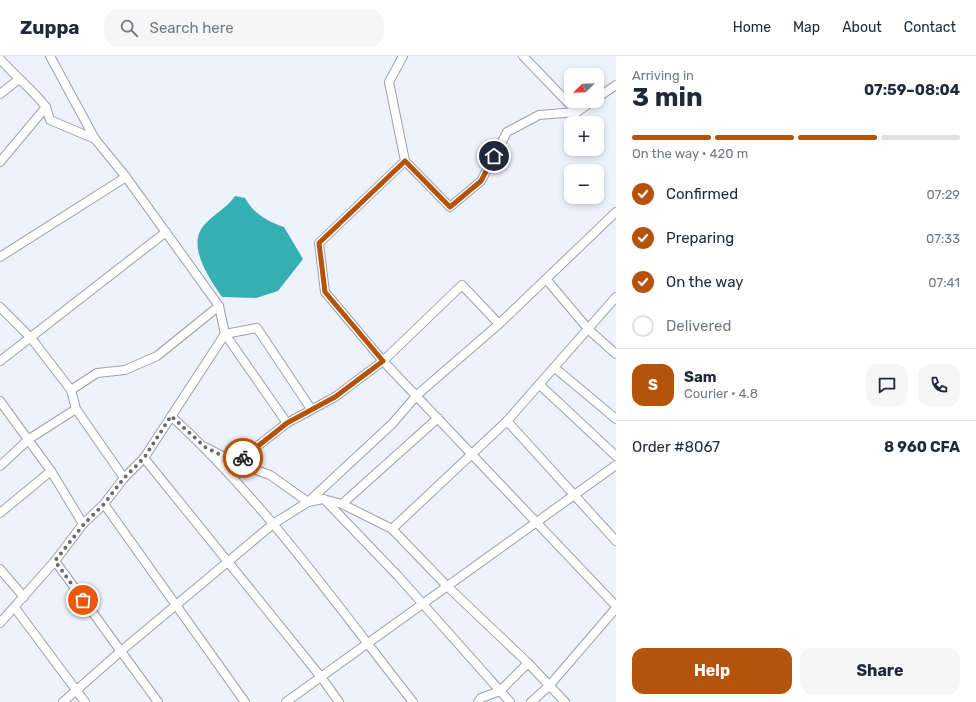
<!DOCTYPE html>
<html lang="en">
<head>
<meta charset="utf-8">
<style>
	body { margin:0; font-family:Rubik,sans-serif; background:#f6f6f7; color:#1f2937; height:100vh; display:flex; flex-direction:column; font-size:15px; white-space:nowrap }
	* { box-sizing:border-box; margin:0 }
	p { font-size:13px; color:#747a83 }
	.icon { flex:none; width:22px; height:22px; fill:none; stroke:currentColor; stroke-width:2; stroke-linecap:round; stroke-linejoin:round }
	.map { position:relative; flex:1; overflow:hidden }
	.panel { display:flex; flex-direction:column; background:#fff; width:360px }
	.panel>* { flex:none }
	.needle { width:26px; rotate:247deg }
	.fabs { position:absolute; left:564px; top:12px; display:grid; gap:8px }
	.fabs a { display:grid; place-items:center; width:40px; height:40px; border-radius:8px; background:#fff; box-shadow:0 2px 6px #0003; font-size:20px }
	.pin { position:absolute; display:grid; place-items:center; width:34px; height:34px; color:#fff; margin:-17px; border:2px solid #fff; border-radius:50%; box-shadow:0 1px 4px #0007 }
	.courier { position:absolute; display:grid; place-items:center; width:40px; height:40px; margin:-20px; border:3px solid #b45309; border-radius:50%; background:#fff; color:#222; box-shadow:0 1px 5px #0007 }
	.summary em { font-style:normal; font-weight:700 }
	.summary div { display:flex; flex-direction:column-reverse }
	.summary { display:flex; align-items:center; justify-content:space-between; height:68px; padding:0 16px }
	h1 { font-size:26px; font-weight:700; line-height:30px }
	.bar { display:grid; grid-template-columns:repeat(4,1fr); gap:6px 4px; align-content:center; height:48px; padding:0 16px }
	.bar i { height:5px; border-radius:3px; background:#e0e1e3 }
	.bar .selected { background:#b45309 }
	.bar p { grid-column:span 4 }
	.line { display:flex; align-items:center; gap:10px; padding:0 16px; border-top:1px solid #e0e1e3 }
	.line div { flex:1 }
	.round { display:grid; place-items:center; flex:none; width:42px; height:42px; border-radius:12px; background:#f6f6f7 }
	ol { padding:0 16px; list-style:none }
	li { display:flex; align-items:center; gap:12px; height:44px }
	li p { margin-inline-start:auto }
	li .icon { padding:4px; border-radius:50%; background:#b45309; color:#fff; stroke-width:4 }
	li:last-child { color:#747a83 }
	li i { width:22px; height:22px; border:2px solid #e0e1e3; border-radius:50% }
	.action { display:flex; gap:8px; margin-top:auto; padding:8px 16px }
	.action a { flex:1; height:46px; border-radius:12px; background:#b45309; color:#fff; font-size:16px; font-weight:700; line-height:46px; text-align:center }
	.action a+a { background:#f6f6f7; color:#1f2937 }
	header { display:flex; align-items:center; gap:24px; box-sizing:border-box; height:56px; padding:0 20px; background:#fff; border-bottom:1px solid #e0e1e3 }
	header strong { font-size:19px }
	nav { display:flex; gap:22px; margin-inline-start:auto; font-size:14px }
	.search { width:280px; height:36px; background:#f6f6f7; display:flex; align-items:center; gap:10px; box-sizing:border-box; padding:0 14px; border-radius:12px; color:#747a83; font-size:15px }
	main { display:flex; flex:1; min-height:0 }
	.map>svg:first-child { display:block }
	.water { fill:#36afb3 }
	.lines { fill:none; stroke-linecap:round; stroke-linejoin:round }
	.street-casing { stroke:#9da0ab; stroke-width:10 }
	.street { stroke:#fff; stroke-width:8 }
	.done { stroke:#676a70; stroke-width:4; stroke-dasharray:0 7.2 }
	.route { stroke:#b45309; stroke-width:5 }
</style>
</head>
<body>
<header>
<strong>Zuppa</strong>
<div class="search"><svg class="icon" aria-label="search" viewBox="0 0 24 24"><circle cx="10" cy="10" r="6"/><path d="M15 15l6 6"/></svg>Search here</div>
<nav><a>Home</a><a>Map</a><a>About</a><a>Contact</a></nav>
</header>
<main>
<div class="map">
<svg width="616" height="646" viewBox="0 0 616 646">
	<rect width="100%" height="100%" fill="#eef2fd"/>
	<path class="water" d="M235,140L245,142C254,158 267,165 284,171L303,203L278,235L256,242L222,241C210,223 185,189 205,168C215,157 227,152 235,140Z"/>
	<g class="lines">
		<defs>
			<g id="street">
				<path d="M50,0L95,83"/>
				<path d="M403,0L389,26L405,105L319,187L325,236L383,305L616,550"/>
				<path d="M523,0L577,56"/>
				<path d="M0,3C15,20 32,33 46,51"/>
				<path d="M0,38L19,23"/>
				<path d="M597,42L616,29"/>
				<path d="M405,105L450,151L481,125L507,76L539,59L577,56L593,45"/>
				<path d="M0,106L46,51L50,64L95,83L126,121L219,250L225,278L287,367"/>
				<path d="M0,201L126,121"/>
				<path d="M546,223L589,274L616,298"/>
				<path d="M0,251L31,282L71,334L76,353L124,422"/>
				<path d="M0,305L166,176"/>
				<path d="M555,312L616,363"/>
				<path d="M540,329L616,400"/>
				<path d="M71,334L97,317L125,314L157,300L219,250"/>
				<path d="M0,345L51,415L83,468"/>
				<path d="M171,360C263,444 336,548 413,646"/>
				<path d="M507,365L616,485"/>
				<path d="M205,391L236,407L270,419L308,446L323,443L342,448L392,473L447,530L528,607L565,646"/>
				<path d="M144,402L321,621L339,646"/>
				<path d="M236,407L287,367L335,341L383,305L462,229L499,268"/>
				<path d="M0,410L29,383L76,353"/>
				<path d="M324,443L398,520L510,646"/>
				<path d="M104,448L245,646"/>
				<path d="M342,448L438,362"/>
				<path d="M0,457L51,415"/>
				<path d="M392,473L507,365L616,241"/>
				<path d="M55,505L158,646"/>
				<path d="M0,513L24,541"/>
				<path d="M15,552L85,646"/>
				<path d="M0,567L55,505L83,468L104,448L124,422L144,402L225,278L257,272L311,353"/>
				<path d="M63,646L121,595L273,468L308,446L392,368L417,339L499,268L616,156"/>
				<path d="M286,646L616,409"/>
				<path d="M478,646L481,642L500,635L528,607"/>
				<path d="M531,646L549,630L616,552"/>
			</g>
		</defs>
		<use href="#street" class="street-casing"/>
		<use href="#street" class="street"/>
	</g>
	<g class="lines">
		<path class="done" d="M83,544L55,505L84,468L104,448L124,422L144,402L171,360L205,391L236,407L243,402"/>
		<path class="route" d="M243,402L287,367L335,341L383,305L325,236L319,187L405,105L450,151L481,125L494,100"/>
	</g>
</svg>
<div class="fabs">
<a><svg class="needle" viewBox="-14 -14 28 28"><path d="M0-13l5 13h-10z" fill="#e53935"/><path d="M0 13l5-13h-10z" fill="#747a83"/></svg></a>
<a>+</a>
<a>−</a>
</div>
<div class="pin" style="left:83px;top:544px;background:#ea580c"><svg class="icon" aria-label="bag" viewBox="0 0 24 24"><path d="M5 8h14l-1 12H6zM9 8a3 3 0 0 1 6 0"/></svg></div>
<div class="pin" style="left:494px;top:100px;background:#1f2937"><svg class="icon" aria-label="home" viewBox="0 0 24 24"><path d="M3 11l9-7 9 7M6 9v11h12V9"/></svg></div>
<div class="courier" style="left:243px;top:402px"><svg class="icon" aria-label="bike" viewBox="0 0 24 24"><circle cx="6" cy="16" r="4"/><circle cx="18" cy="16" r="4"/><path d="M6 16l4-8h5l3 8M10 8l3 8H6M13 5h3"/></svg></div>
</div>
<section class="panel">
<div class="summary"><div><h1>3 min</h1><p>Arriving in</p></div><em>07:59–08:04</em></div>
<div class="bar"><i class="selected"></i><i class="selected"></i><i class="selected"></i><i></i><p>On the way · 420 m</p></div>
<ol>
<li><svg class="icon" aria-label="check" viewBox="0 0 24 24"><path d="M5 12l5 5 9-10"/></svg>Confirmed<p>07:29</p></li>
<li><svg class="icon" aria-label="check" viewBox="0 0 24 24"><path d="M5 12l5 5 9-10"/></svg>Preparing<p>07:33</p></li>
<li><svg class="icon" aria-label="check" viewBox="0 0 24 24"><path d="M5 12l5 5 9-10"/></svg>On the way<p>07:41</p></li>
<li><i></i>Delivered</li>
</ol>
<div class="line" style="height:72px"><b class="round" style="background:#b45309;color:#fff">S</b><div><b>Sam</b><p>Courier · 4.8</p></div><a class="round"><svg class="icon" aria-label="chat" viewBox="0 0 24 24"><path d="M4 5h16v11H9l-5 4z"/></svg></a><a class="round"><svg class="icon" aria-label="phone" viewBox="0 0 24 24"><path d="M5 4h4l2 5-3 2q2 4 5 5l2-3 5 2v4C11 20 4 13 5 4z"/></svg></a></div>
<div class="line" style="height:52px"><div>Order #8067</div><b>8 960 CFA</b></div>
<div class="action"><a>Help</a><a>Share</a></div>
</section>
</main>
</body>
</html>
